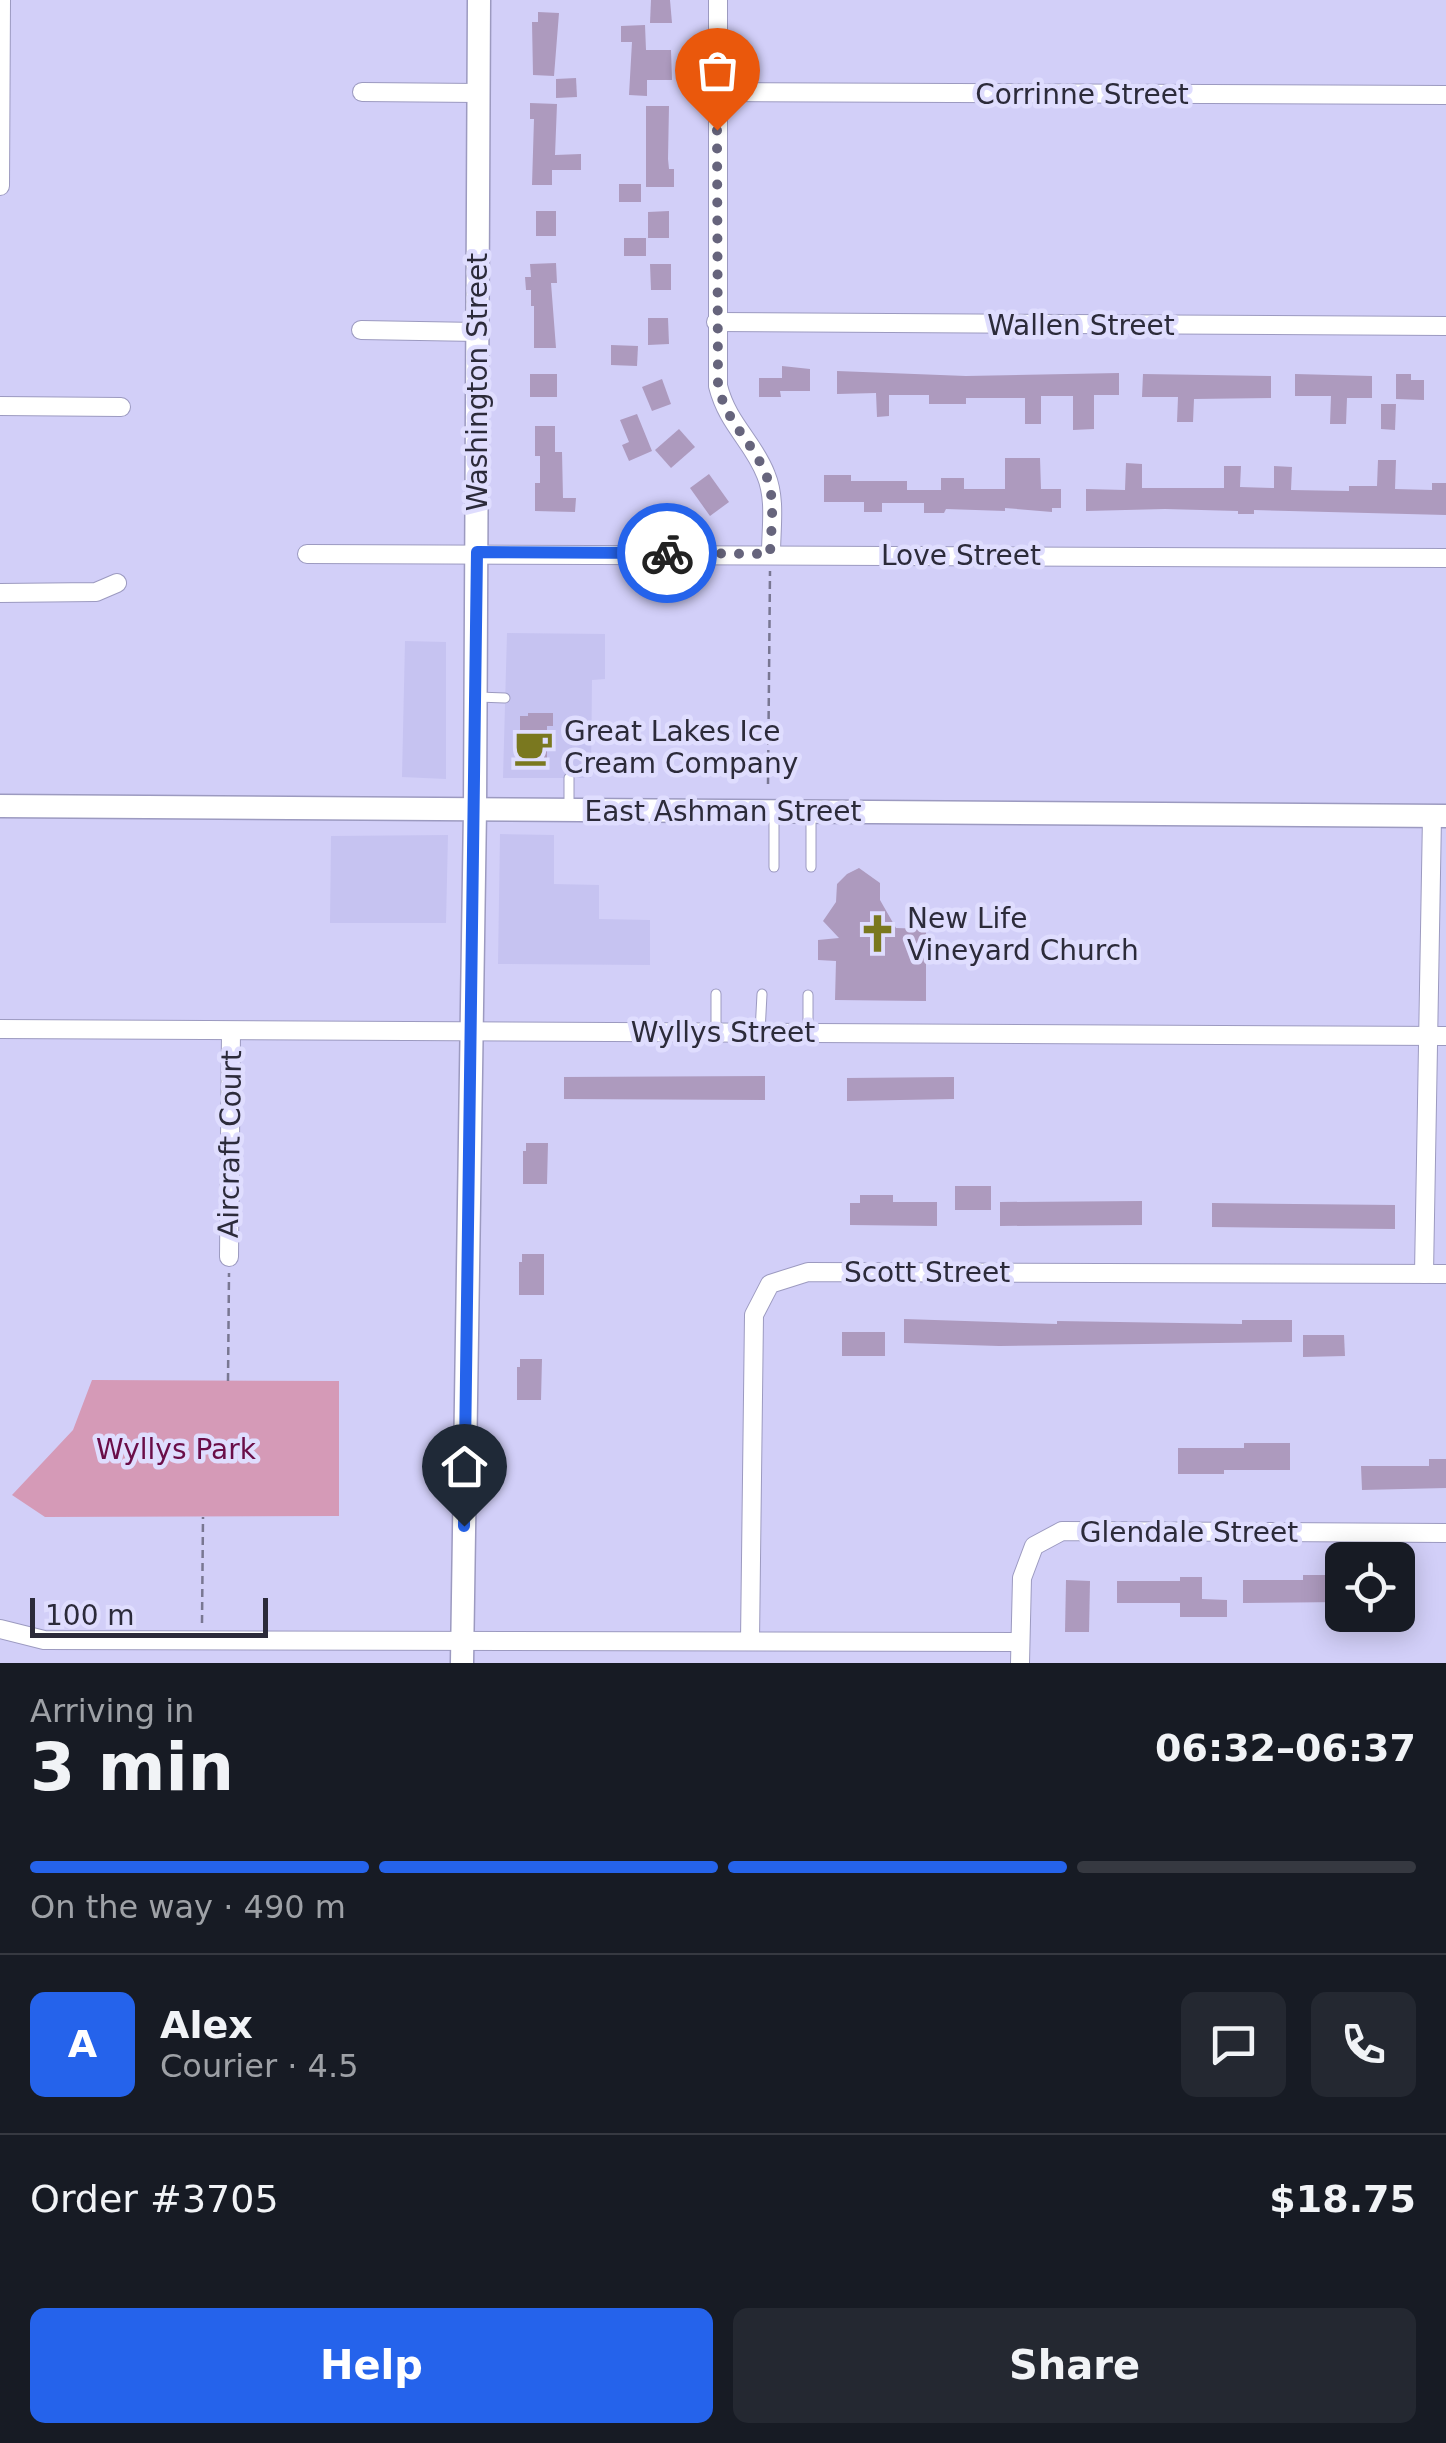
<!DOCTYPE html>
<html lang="en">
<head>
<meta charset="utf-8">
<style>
	body { margin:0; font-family:"DejaVu Sans",sans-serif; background:#242831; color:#f1f3f6; height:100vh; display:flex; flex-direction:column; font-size:38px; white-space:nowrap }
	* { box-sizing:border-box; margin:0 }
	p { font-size:32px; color:#9ea1a6 }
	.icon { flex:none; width:55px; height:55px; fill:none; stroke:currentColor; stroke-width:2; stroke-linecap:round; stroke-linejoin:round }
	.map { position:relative; height:1663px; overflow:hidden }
	.panel { display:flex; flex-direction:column; background:#171b24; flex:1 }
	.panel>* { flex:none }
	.controls { position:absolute; left:1325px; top:1542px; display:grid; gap:20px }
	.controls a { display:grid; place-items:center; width:90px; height:90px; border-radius:15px; background:#171b24; box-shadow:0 5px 25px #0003; font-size:50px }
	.scale { position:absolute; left:30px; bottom:25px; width:238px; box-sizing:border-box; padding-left:10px; border:5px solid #2c2b3a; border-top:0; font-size:28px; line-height:35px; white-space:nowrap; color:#2c2b3a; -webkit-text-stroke:8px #dfddfe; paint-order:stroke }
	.pin { position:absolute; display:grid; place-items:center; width:85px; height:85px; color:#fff; margin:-102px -42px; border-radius:50% 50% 50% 0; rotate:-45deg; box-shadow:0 0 10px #0007 }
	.pin .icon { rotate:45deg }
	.courier { position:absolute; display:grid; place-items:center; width:100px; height:100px; margin:-50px; border:8px solid #2563eb; border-radius:50%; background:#fff; color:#222; box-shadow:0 2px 12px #0007 }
	.overview em { font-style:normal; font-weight:600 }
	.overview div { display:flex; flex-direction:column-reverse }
	.overview { display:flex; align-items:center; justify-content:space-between; height:170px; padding:0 30px }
	h1 { font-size:65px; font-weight:600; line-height:75px }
	.bar { display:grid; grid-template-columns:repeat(4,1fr); gap:15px 10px; align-content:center; height:120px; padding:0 30px }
	.bar i { height:12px; border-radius:8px; background:#363941 }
	.bar .active { background:#2563eb }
	.bar p { grid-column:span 4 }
	.line { display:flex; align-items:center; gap:25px; padding:0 30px; border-top:2px solid #363941 }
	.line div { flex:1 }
	.round { display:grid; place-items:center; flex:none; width:105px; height:105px; border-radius:15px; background:#242831 }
	.primary-button { display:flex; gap:20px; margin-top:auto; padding:20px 30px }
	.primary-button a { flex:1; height:115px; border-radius:15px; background:#2563eb; color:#fff; font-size:40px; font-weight:600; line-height:115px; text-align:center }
	.primary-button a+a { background:#242831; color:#f1f3f6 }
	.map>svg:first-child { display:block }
	.built { fill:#c6c3f1 }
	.green { fill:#d59ab7 }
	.building { fill:#ad9abe }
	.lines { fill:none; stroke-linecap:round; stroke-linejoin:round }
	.service-casing { stroke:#9c9ac0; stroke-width:11 }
	.minor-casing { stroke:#9c9ac0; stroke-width:20 }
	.tertiary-casing { stroke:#9c9ac0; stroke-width:25 }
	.path { stroke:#797792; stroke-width:2.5; stroke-dasharray:8 5; stroke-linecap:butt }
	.service { stroke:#fff; stroke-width:9 }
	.minor { stroke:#fff; stroke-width:18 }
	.tertiary { stroke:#fff; stroke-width:22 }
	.done { stroke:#66647c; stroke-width:10; stroke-dasharray:0 18 }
	.route { stroke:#2563eb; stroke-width:12 }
	.labels { text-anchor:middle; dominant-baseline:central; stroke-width:9; stroke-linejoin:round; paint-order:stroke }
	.street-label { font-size:28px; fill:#2c2b3a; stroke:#dfddfe }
	.poi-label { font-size:28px; fill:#2c2b3a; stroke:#dfddfe; text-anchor:start }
	.park-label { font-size:28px; fill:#6a0d48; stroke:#dfddfe }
</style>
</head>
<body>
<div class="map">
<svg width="1446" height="1663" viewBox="0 0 1446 1663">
	<rect width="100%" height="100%" fill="#d2cff8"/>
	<g class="built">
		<path d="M507,633L605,634V679L592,680L591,778H503Z"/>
		<path d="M405,641L446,642V779L402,777Z"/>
		<path d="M500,834L554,835V884L599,885V919L650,920V965L498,964Z"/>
		<path d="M448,835L446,923H330L331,836Z"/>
	</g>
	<path class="green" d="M92,1380L339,1381V1516L45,1517L12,1495L73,1430Z"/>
	<g class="building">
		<path d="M651,0H670L672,23H650Z"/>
		<path d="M538,12L559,13L554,76L533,75L532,22H538Z"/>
		<path d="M645,25L646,50H671L672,80H647V96L629,95L632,42H621V26Z"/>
		<path d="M576,78L577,97L556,98V79Z"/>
		<path d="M530,103L557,104L555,155L581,154V170H552V185H532L534,119H530Z"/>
		<path d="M646,106H669L668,159L669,169H674V187H646Z"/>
		<rect x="619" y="184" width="22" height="18"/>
		<rect x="536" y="211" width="20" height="25"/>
		<path d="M669,211V238H648V212Z"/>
		<rect x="624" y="238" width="22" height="18"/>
		<path d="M556,263L557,283H551L556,348H534V306H531V290H526L525,277H531L530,264Z"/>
		<path d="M650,264H671V290H651Z"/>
		<path d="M648,318H668L669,344L648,345Z"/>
		<path d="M611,345L638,346L637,366L611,365Z"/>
		<path d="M782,366L810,369V391H780L781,397H759V378H782Z"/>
		<path d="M837,371L966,376L1119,373V395H1094V429L1073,430V396H1041V424H1025V398H966V404H929V395H889V416L877,417L876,393L837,394Z"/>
		<rect x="530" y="374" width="27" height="23"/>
		<path d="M1143,374L1271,376V398L1194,399L1193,422H1177L1178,397H1142Z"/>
		<path d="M1295,374L1372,376V398H1347L1346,424H1330L1331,396H1295Z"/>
		<path d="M1396,374H1411V380H1424V400L1396,399Z"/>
		<path d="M662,379L671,404L652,411L642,387Z"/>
		<path d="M1381,404H1396L1395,430L1381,429Z"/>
		<path d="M637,414L652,451L629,461L622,445L629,442L620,420Z"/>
		<path d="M535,426H555V452H562L563,498H576L575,512L535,511V483H540V456H535Z"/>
		<path d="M679,429L695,447L671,468L655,450Z"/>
		<path d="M1005,458H1040L1041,489H1061V508H1052V512L1005,508V511L946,509L944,513H924V503H882V512H864V502H824V475H851V481H907V490H941V478H964V489H1005Z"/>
		<path d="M1378,460H1396L1395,489L1432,490V483H1446V515L1254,510V514H1238V511L1165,509L1086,511V489L1125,490L1126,463L1142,464V488H1224V466H1241L1240,487L1274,488V466L1292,467L1291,490L1349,491V486H1377Z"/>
		<path d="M709,474L729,502L710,516L690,488Z"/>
		<path d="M528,713H553V726H547V768H520V716H528Z"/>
		<path d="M859,868L880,883V900L896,928L926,929V1001L835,1000L836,961L818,960V940L839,938L823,921L836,902L837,884L847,874Z"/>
		<path d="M765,1076V1100L564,1099V1077Z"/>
		<path d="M954,1077V1099L847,1101V1078Z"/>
		<path d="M526,1143H548L547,1184H523V1151H526Z"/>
		<rect x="955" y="1186" width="36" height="24"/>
		<path d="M860,1195H893V1202H937V1226L850,1225V1203H860Z"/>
		<path d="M1142,1201V1225L1000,1226V1202Z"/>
		<path d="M1212,1203L1395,1205V1229L1212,1227Z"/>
		<path d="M522,1254H544V1295H519V1262H522Z"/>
		<path d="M904,1319L1057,1324V1321L1242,1324V1320H1292V1342L999,1346L904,1343Z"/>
		<rect x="842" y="1332" width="43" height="24"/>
		<path d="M1303,1335H1344L1345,1356L1303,1357Z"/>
		<path d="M520,1359H542L541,1400H517V1367H520Z"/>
		<path d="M1244,1443H1290V1470H1224V1474H1178V1448H1244Z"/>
		<path d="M1429,1459H1446V1488L1362,1490L1361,1466H1429Z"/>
		<path d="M1303,1575H1342V1602L1243,1603V1580H1303Z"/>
		<path d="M1180,1577H1202V1599L1227,1600V1617H1180V1603H1117V1581H1180Z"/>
		<path d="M1066,1580L1090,1581L1089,1632H1065Z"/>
	</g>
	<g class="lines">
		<defs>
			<g id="service">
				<path d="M478,697L505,698"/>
				<path d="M569,807V778"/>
				<path d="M774,867V814"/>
				<path d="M811,867V814"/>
				<path d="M716,1032V994"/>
				<path d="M760,1032L762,994"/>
				<path d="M808,1032V995"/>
			</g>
			<g id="minor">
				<path d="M718,0V386C728,425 753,441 766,475C776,499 771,528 771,554"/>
				<path d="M362,92L478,93"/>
				<path d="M717,92L1446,95"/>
				<path d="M0,186L1,0"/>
				<path d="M716,322L1446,326"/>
				<path d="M361,330L478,332"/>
				<path d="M0,406L121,407"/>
				<path d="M307,554L1446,558"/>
				<path d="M0,593L96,592L117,583"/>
				<path d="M0,1029L1446,1036"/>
				<path d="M229,1257L231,1031"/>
				<path d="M1424,1274L1432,816"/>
				<path d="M0,1629L44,1640L1020,1642"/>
				<path d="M750,1641L754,1315L770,1284L808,1272L1446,1274"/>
				<path d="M1020,1663L1022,1578L1034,1546L1062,1531L1446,1533"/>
			</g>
			<g id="tertiary">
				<path d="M0,806L1446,816"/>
				<path d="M462,1663L475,809L479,0"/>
			</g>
		</defs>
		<use href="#service" class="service-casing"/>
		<use href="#minor" class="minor-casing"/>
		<use href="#tertiary" class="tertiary-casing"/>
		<g class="path">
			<path d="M768,784L770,571"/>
			<path d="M228,1381L229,1273"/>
			<path d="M202,1623L203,1517"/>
		</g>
		<use href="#service" class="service"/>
		<use href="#minor" class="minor"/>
		<use href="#tertiary" class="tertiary"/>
	</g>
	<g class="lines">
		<path class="done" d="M667,553L770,554C771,528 776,499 766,475C752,440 728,426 718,386L717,130"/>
		<path class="route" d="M464,1526L477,552L667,553"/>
	</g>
	<defs>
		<symbol id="cafe-bare" viewBox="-9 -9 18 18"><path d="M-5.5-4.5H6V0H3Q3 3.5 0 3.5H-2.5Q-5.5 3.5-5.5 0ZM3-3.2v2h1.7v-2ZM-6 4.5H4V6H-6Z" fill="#7a781f" stroke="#dfddfe" stroke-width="2.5" paint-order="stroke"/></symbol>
		<symbol id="church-bare" viewBox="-9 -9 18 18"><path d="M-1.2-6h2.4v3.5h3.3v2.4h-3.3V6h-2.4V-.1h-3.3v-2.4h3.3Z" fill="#7a781f" stroke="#dfddfe" stroke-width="2.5" paint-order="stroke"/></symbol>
	</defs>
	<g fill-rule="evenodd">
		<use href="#cafe-bare" x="506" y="720" width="55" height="55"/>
		<use href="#church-bare" x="850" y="906" width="55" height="55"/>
	</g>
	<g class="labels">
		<g class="street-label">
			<text x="1082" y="94">Corrinne Street</text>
			<text x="1081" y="325">Wallen Street</text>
			<text transform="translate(477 382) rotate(-90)">Washington Street</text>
			<text x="961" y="555">Love Street</text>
			<text x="723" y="811">East Ashman Street</text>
			<text x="723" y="1032">Wyllys Street</text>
			<text transform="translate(230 1144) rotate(-89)">Aircraft Court</text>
			<text x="927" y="1272">Scott Street</text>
			<text x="1189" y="1532">Glendale Street</text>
		</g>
		<g class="poi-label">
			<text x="564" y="731">Great Lakes Ice<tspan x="564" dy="32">Cream Company</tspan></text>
			<text x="907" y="918">New Life<tspan x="907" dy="32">Vineyard Church</tspan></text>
		</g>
		<g class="park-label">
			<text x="176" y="1449">Wyllys Park</text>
		</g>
	</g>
</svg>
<div class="controls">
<a><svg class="icon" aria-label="locate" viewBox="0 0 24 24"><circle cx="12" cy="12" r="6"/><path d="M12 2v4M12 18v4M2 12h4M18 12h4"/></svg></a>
</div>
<div class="scale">100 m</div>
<div class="pin" style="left:717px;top:130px;background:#ea580c"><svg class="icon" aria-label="bag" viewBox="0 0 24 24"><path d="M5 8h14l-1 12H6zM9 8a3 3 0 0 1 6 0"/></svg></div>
<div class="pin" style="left:464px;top:1526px;background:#1f2937"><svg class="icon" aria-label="home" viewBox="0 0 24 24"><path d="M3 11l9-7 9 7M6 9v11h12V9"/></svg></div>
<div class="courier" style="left:667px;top:553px"><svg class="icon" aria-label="bike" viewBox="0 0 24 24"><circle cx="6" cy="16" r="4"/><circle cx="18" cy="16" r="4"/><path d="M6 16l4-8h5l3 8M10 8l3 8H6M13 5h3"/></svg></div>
</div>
<section class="panel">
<div class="overview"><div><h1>3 min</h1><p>Arriving in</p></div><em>06:32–06:37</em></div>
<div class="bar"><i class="active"></i><i class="active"></i><i class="active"></i><i></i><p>On the way · 490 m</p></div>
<div class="line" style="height:180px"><b class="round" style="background:#2563eb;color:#fff">A</b><div><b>Alex</b><p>Courier · 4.5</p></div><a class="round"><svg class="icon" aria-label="chat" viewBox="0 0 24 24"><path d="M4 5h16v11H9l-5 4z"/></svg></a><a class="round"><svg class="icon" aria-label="phone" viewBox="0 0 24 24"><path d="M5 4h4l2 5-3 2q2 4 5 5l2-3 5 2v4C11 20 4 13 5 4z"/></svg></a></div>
<div class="line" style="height:130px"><div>Order #3705</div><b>$18.75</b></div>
<div class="primary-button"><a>Help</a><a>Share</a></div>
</section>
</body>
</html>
